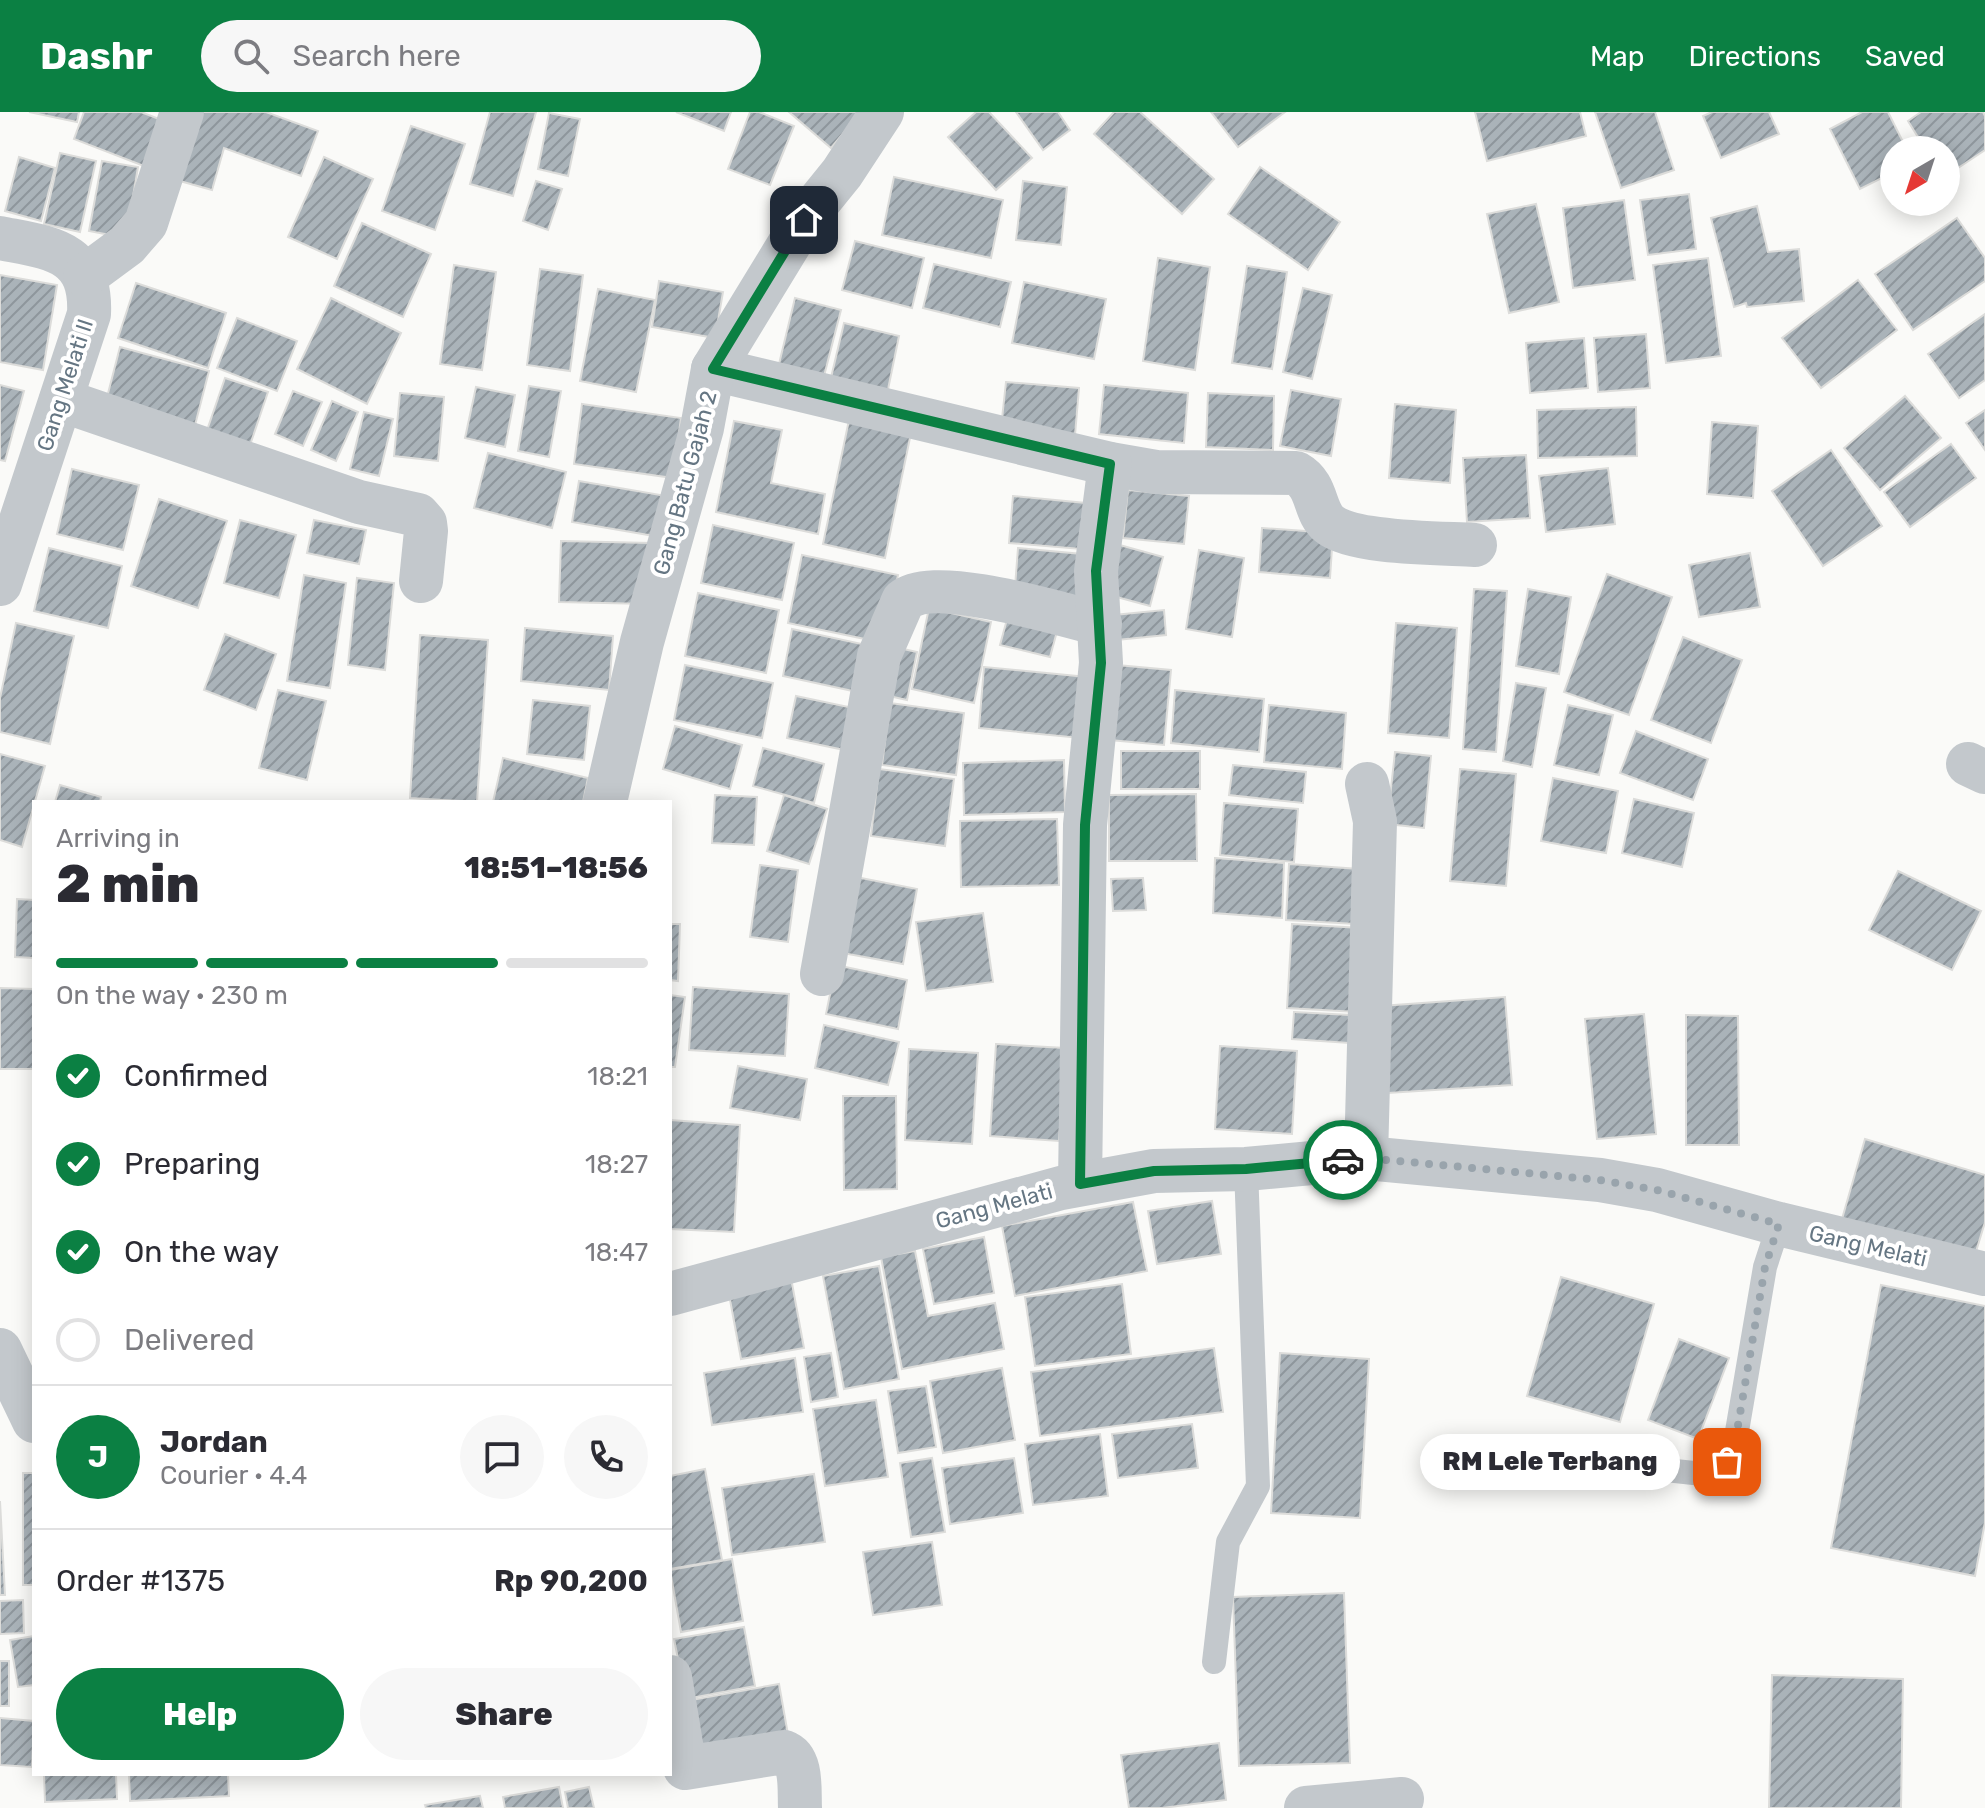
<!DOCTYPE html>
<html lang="en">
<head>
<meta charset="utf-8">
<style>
	body { margin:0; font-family:Rubik,sans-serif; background:#f7f7f7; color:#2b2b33; height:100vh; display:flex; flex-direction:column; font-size:30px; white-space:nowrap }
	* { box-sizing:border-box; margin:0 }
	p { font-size:26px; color:#7c7c81 }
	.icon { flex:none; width:44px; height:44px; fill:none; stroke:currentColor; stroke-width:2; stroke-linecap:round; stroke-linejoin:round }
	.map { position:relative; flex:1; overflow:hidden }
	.sheet { position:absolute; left:32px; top:688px; width:640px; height:976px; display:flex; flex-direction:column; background:#fff; border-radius:0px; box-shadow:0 4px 20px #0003 }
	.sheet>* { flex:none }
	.needle { width:52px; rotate:219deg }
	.tools { position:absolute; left:1880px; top:24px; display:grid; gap:16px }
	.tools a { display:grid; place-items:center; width:80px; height:80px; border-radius:50%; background:#fff; box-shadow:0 4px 20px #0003; font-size:40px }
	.pin { position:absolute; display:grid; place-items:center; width:68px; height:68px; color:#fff; margin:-34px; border-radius:16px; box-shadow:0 4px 12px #0006 }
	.courier { position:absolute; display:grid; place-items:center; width:80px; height:80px; margin:-40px; border:6px solid #0b8043; border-radius:50%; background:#fff; color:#222; box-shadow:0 2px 10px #0007 }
	.bubble { position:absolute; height:56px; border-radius:28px; background:#fff; box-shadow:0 4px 20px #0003; font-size:26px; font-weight:800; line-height:56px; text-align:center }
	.overview em { font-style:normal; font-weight:800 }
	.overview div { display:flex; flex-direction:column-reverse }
	.overview { display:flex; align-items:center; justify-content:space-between; height:136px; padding:0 24px }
	h1 { font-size:52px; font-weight:800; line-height:60px }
	.bar { display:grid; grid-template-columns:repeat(4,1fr); gap:12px 8px; align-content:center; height:96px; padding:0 24px }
	.bar i { height:10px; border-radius:6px; background:#e1e1e2 }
	.bar .current { background:#0b8043 }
	.bar p { grid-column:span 4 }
	.line { display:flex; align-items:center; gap:20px; padding:0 24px; border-top:2px solid #e1e1e2 }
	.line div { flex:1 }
	.round { display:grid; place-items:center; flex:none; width:84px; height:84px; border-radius:42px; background:#f7f7f7 }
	ol { padding:0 24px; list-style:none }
	li { display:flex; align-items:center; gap:24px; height:88px }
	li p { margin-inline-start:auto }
	li .icon { padding:8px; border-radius:50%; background:#0b8043; color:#fff; stroke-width:4 }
	li:last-child { color:#7c7c81 }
	li i { width:44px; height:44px; border:4px solid #e1e1e2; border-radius:50% }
	.cta { display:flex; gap:16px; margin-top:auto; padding:16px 24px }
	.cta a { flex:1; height:92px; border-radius:48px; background:#0b8043; color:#fff; font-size:32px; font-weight:800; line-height:92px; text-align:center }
	.cta a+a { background:#f7f7f7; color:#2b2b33 }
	header { display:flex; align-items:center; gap:48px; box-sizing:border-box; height:112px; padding:0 40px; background:#0b8043; color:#fff }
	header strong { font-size:38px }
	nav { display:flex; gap:44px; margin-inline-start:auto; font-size:28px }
	.search { width:560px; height:72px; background:#f7f7f7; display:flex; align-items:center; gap:20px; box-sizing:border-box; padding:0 28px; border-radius:44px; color:#7c7c81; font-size:30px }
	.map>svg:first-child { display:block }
	.building { fill:url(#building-hatch); stroke:#dcdcda; stroke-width:2 }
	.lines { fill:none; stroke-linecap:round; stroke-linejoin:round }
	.service { stroke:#c3c8cc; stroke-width:24 }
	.minor { stroke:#c3c8cc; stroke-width:44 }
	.done { stroke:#99a4ac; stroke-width:8; stroke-dasharray:0 14.4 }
	.route { stroke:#0b8043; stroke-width:10 }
	.labels { text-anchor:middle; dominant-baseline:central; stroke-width:8; stroke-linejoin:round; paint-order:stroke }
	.street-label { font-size:22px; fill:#657683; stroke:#fff }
</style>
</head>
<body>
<header>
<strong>Dashr</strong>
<div class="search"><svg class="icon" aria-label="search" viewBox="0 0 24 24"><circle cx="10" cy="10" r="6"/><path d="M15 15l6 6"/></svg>Search here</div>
<nav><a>Map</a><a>Directions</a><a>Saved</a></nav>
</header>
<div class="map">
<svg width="1985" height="1696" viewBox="0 0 1985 1696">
	<defs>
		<pattern id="building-hatch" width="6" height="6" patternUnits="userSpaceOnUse" patternTransform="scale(2)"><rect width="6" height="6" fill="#aab3b9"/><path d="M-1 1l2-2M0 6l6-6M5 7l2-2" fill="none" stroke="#8e969c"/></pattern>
	</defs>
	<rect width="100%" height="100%" fill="#fafaf8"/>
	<g class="building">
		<path d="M29,0H79L77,10Z"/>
		<path d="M84,0H141L167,10L149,56L74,27Z"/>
		<path d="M190,0H266L318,19L301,64L224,36L212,78L169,66Z"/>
		<path d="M490,0H536L513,84L470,72Z"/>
		<path d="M676,0H731L724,19Z"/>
		<path d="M750,0H759L794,14L770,73L728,57Z"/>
		<path d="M789,0H861L831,36Z"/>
		<path d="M976,0H989L1032,46L996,78L948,25Z"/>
		<path d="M1016,0H1058L1070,18L1043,38Z"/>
		<path d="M1114,0H1140L1214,67L1182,102L1094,22Z"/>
		<path d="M1211,0H1285L1238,35Z"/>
		<path d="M1475,0H1580L1586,24L1487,49Z"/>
		<path d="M1595,0H1655L1674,58L1621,76Z"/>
		<path d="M1712,0H1769L1779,22L1721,46L1703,4Z"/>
		<path d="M1862,0H1888L1907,38H1894V60L1860,77L1830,17Z"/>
		<path d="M1921,0H1983L1985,4V38L1946,64V38H1926L1908,9Z"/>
		<path d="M549,1L580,7L568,64L538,57Z"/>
		<path d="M411,14L465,32L435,118L382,99Z"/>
		<path d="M60,41L96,49L80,120L44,112Z"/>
		<path d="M19,45L55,56L41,109L5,99Z"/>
		<path d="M324,45L373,67L337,147L288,125Z"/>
		<path d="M102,49L138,55L126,126L89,119Z"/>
		<path d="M1260,55L1340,110L1308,158L1228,102Z"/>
		<path d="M894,65L1003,88L991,146L882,123Z"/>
		<path d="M536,69L562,77L548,118L523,109Z"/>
		<path d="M1023,69L1067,75L1061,133L1016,128Z"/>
		<path d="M1689,82L1696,137L1648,143L1640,88Z"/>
		<path d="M1624,88L1635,168L1573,176L1563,96Z"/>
		<path d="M1536,92L1559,190L1509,201L1487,102Z"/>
		<path d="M1757,94L1768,140L1799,137L1804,189L1747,195L1746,191L1734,195L1711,106Z"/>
		<path d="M1957,106L1985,146V169L1913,218L1875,162Z"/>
		<path d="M362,111L431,142L403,205L334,174Z"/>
		<path d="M855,129L924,146L912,196L842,178Z"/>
		<path d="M1158,146L1210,155L1195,258L1143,249Z"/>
		<path d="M1708,146L1721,244L1666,251L1653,153Z"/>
		<path d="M934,152L1011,170L1000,215L923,196Z"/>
		<path d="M454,153L496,160L482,258L440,252Z"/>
		<path d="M1247,154L1287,160L1272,257L1232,251Z"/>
		<path d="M540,157L583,163L570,259L527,253Z"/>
		<path d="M0,163L57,173L43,258L0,250Z"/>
		<path d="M1858,168L1897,218L1821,276L1782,226Z"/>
		<path d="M659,169L723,180L715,226L652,215Z"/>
		<path d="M1024,170L1106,187L1094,247L1012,231Z"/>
		<path d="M136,171L226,201L208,256L118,226Z"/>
		<path d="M1303,176L1332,183L1312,267L1283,260Z"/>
		<path d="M598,177L655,188L636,280L580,269Z"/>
		<path d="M331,186L401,221L367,292L297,257Z"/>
		<path d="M795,186L841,198L824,264L779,252Z"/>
		<path d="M1985,202V268L1959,286L1928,242Z"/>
		<path d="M237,206L297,229L277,279L217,256Z"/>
		<path d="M844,211L899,224L886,287L829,274Z"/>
		<path d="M1646,222L1650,276L1598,280L1594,226Z"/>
		<path d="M1584,226L1588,276L1530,281L1526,231Z"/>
		<path d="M120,235L209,259L194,317L105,293Z"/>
		<path d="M225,266L268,280L246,345L203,330Z"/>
		<path d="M1006,270L1079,276L1075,323L1001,316Z"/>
		<path d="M0,273L24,279L5,349L0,348Z"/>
		<path d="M1104,273L1188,281L1184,331L1099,322Z"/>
		<path d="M529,274L561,279L549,345L518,339Z"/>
		<path d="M476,275L515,283L505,335L465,326Z"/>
		<path d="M1291,278L1341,287L1331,344L1280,334Z"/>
		<path d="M293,279L322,290L303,334L275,322Z"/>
		<path d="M400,281L444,285L438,349L394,344Z"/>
		<path d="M1208,281L1274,284L1273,338L1206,335Z"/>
		<path d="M1905,284L1941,326L1880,378L1844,336Z"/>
		<path d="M332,289L358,300L336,349L311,338Z"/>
		<path d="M582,292L681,306L673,366L574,352Z"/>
		<path d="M1395,292L1456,298L1450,371L1389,366Z"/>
		<path d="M1636,295L1637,344L1538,346L1537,298Z"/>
		<path d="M1985,298V338L1966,311Z"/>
		<path d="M364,300L393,307L379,364L350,357Z"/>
		<path d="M849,308L911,321L885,446L823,432Z"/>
		<path d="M734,309L782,318L771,371L825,382L818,422L716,400Z"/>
		<path d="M1712,310L1758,314L1753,386L1707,382Z"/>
		<path d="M1951,332L1976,366L1910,415L1884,380Z"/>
		<path d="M1831,338L1882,414L1823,454L1772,379Z"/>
		<path d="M488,341L566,360L552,416L474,396Z"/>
		<path d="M1526,343L1530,406L1467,410L1463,346Z"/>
		<path d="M1608,356L1615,412L1546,420L1539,364Z"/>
		<path d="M72,357L139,373L123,438L57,422Z"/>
		<path d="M579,369L672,385L666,426L572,410Z"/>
		<path d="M1128,378L1189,384L1184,432L1123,426Z"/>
		<path d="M1013,384L1096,392L1093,438L1009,431Z"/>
		<path d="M159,387L227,409L198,496L131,474Z"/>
		<path d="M240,408L296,423L279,486L224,471Z"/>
		<path d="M314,408L366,418L359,452L307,441Z"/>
		<path d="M713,413L794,431L782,488L701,471Z"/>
		<path d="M1262,416L1333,421L1330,466L1259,460Z"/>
		<path d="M561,429L651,431L649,492L559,490Z"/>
		<path d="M1116,432L1163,445L1150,494L1102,481Z"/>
		<path d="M49,436L122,454L108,516L34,499Z"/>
		<path d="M1018,436L1082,442L1078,495L1014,488Z"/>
		<path d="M1199,438L1244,446L1232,525L1186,517Z"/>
		<path d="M1750,441L1760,495L1699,505L1689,453Z"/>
		<path d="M802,443L898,463L884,531L788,511Z"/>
		<path d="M1607,462L1672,485L1629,603L1564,580Z"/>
		<path d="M304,463L346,471L330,576L287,569Z"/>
		<path d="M357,466L394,471L385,558L348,553Z"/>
		<path d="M1474,477L1507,479L1496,640L1463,637Z"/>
		<path d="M1528,477L1571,485L1559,562L1516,554Z"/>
		<path d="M698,481L779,498L766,561L685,544Z"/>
		<path d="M929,496L991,510L974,591L912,577Z"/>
		<path d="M1164,498L1166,523L1107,529L1104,504Z"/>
		<path d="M1009,500L1059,512L1050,545L1000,533Z"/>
		<path d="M16,511L74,524L50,632L0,620V586Z"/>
		<path d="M1396,511L1457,516L1449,626L1388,621Z"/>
		<path d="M525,516L613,524L609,578L521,569Z"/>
		<path d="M792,517L871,534L862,581L783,564Z"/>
		<path d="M225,522L276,542L256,598L204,578Z"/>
		<path d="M420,523L488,528L477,690L410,686Z"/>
		<path d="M1683,525L1742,548L1711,631L1651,608Z"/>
		<path d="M890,534L917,540L907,588L880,582Z"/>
		<path d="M1106,552L1171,558L1164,633L1099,627Z"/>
		<path d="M685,553L773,571L762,626L674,608Z"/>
		<path d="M984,555L1097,566L1091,627L979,616Z"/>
		<path d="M1516,571L1546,576L1532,655L1503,649Z"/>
		<path d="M278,578L326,589L307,668L259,656Z"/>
		<path d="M1175,578L1264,587L1259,640L1171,631Z"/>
		<path d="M796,584L858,597L849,639L787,626Z"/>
		<path d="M533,588L590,594L584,648L527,642Z"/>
		<path d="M890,591L964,601L956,663L882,653Z"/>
		<path d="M1269,593L1346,601L1342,657L1264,650Z"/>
		<path d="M1568,593L1613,603L1599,663L1554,653Z"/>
		<path d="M675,614L742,633L730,677L663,657Z"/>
		<path d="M1636,619L1708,647L1693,688L1620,661Z"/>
		<path d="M763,636L824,652L814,691L753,674Z"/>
		<rect x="1121" y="639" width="79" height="38"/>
		<path d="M1395,640L1431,644L1424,716L1387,712Z"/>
		<path d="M0,642L45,654L22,735L0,728Z"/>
		<path d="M503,646L588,666L583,690H493Z"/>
		<path d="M1064,648L1065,700L964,703L963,651Z"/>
		<path d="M1233,653L1306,660L1303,691L1229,683Z"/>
		<path d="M879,657L954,667L945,734L871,724Z"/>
		<path d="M1460,657L1516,662L1506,774L1450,769Z"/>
		<path d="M1553,666L1618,679L1606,741L1541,729Z"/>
		<path d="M60,673L101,685L100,690H55Z"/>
		<path d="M1196,682L1197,749H1109V683Z"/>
		<path d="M715,683L757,685L754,733L712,731Z"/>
		<path d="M784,683L827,697L809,752L767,739Z"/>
		<path d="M1634,687L1694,701L1682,755L1622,741Z"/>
		<path d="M1224,691L1298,697L1294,750L1220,743Z"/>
		<path d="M1057,707L1059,773L961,775L960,709Z"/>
		<path d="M1215,746L1284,751L1282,806L1213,801Z"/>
		<path d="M1289,752L1359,757L1356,812L1286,808Z"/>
		<path d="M760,753L798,758L788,830L750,825Z"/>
		<path d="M1898,759L1981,799L1952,858L1869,818Z"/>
		<path d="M851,764L917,777L903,852L837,840Z"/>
		<path d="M1143,766L1146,798L1113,799L1111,767Z"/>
		<path d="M17,787L34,788V846L15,845Z"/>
		<path d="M983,801L993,870L926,879L916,810Z"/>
		<path d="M670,812H680L678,869L670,868Z"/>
		<path d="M1292,812L1361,816L1357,900L1287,896Z"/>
		<path d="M836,853L907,868L898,917L826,902Z"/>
		<path d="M693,875L789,882L785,944L689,938Z"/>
		<path d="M0,876L34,877V957H0Z"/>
		<path d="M670,883L685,885L675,955H670Z"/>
		<path d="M1505,885L1512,973L1388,981L1381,894Z"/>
		<path d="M1294,900L1350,903L1349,931L1292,927Z"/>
		<path d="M1644,902L1656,1022L1597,1027L1585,907Z"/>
		<path d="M1686,903L1738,904L1739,1033H1686Z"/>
		<path d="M824,913L899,930L888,973L815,956Z"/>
		<path d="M996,932L1065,936L1059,1029L990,1024Z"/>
		<path d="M1220,934L1297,939L1292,1022L1215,1017Z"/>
		<path d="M909,937L978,941L972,1032L905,1028Z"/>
		<path d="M738,954L807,967L800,1008L730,996Z"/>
		<path d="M843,984H896L897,1077L844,1078Z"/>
		<path d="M670,1008L740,1013L734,1120L670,1117Z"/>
		<path d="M1865,1027L1985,1063V1110L1974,1146L1842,1107Z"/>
		<path d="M1212,1089L1221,1142L1157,1152L1148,1099Z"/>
		<path d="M1133,1090L1147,1159L1015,1184L1002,1114Z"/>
		<path d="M984,1125L994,1181L934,1192L923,1137Z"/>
		<path d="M915,1139L928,1204L995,1191L1004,1237L902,1257L881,1145Z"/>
		<path d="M879,1154L899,1267L844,1277L823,1164Z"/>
		<path d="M1561,1165L1654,1192L1620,1310L1527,1284Z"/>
		<path d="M791,1166L804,1236L741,1247L728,1177Z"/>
		<path d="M1122,1172L1131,1242L1035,1254L1025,1185Z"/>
		<path d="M1881,1173L1985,1194V1410L1975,1464L1831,1436Z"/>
		<path d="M1679,1227L1729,1246L1698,1327L1648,1308Z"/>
		<path d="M1214,1236L1223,1300L1040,1324L1031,1260Z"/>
		<path d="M831,1241L838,1285L811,1290L804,1245Z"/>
		<path d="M1280,1241L1369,1247L1360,1406L1271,1401Z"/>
		<path d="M795,1246L803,1300L712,1313L704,1261Z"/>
		<path d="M1002,1256L1015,1328L943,1341L930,1269Z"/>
		<path d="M926,1274L936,1335L898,1341L888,1279Z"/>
		<path d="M876,1288L888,1365L825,1374L813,1297Z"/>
		<path d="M1192,1312L1198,1356L1118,1366L1112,1322Z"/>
		<path d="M1100,1322L1108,1384L1033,1393L1025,1332Z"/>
		<path d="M932,1346L945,1420L911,1425L900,1351Z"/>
		<path d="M1014,1346L1023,1401L950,1412L942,1356Z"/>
		<path d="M705,1357L722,1448L670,1457V1364Z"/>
		<rect x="23" y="1361" width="11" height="112"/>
		<path d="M814,1362L825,1430L732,1443L722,1376Z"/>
		<path d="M0,1389L5,1483H0Z"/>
		<path d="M932,1430L942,1493L873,1503L863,1440Z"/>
		<path d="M732,1447L743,1509L681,1520L670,1458Z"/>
		<path d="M1344,1481L1350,1651L1239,1654L1233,1485Z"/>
		<path d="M23,1488L24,1521L0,1522V1489Z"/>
		<path d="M744,1515L755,1574L686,1587L674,1527Z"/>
		<path d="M34,1524V1573L18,1575L10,1528Z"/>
		<rect x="0" y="1549" width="9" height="45"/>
		<path d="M1772,1563L1903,1567L1901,1696H1769Z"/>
		<path d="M779,1572L790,1634L697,1651L686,1589Z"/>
		<path d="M0,1606L34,1609L32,1655L0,1653Z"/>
		<path d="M1219,1631L1226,1688L1162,1696H1129L1121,1643Z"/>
		<path d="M44,1662H116L117,1687L45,1690Z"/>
		<path d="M129,1662H228L229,1684L130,1689Z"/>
		<path d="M559,1675L563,1696H505L503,1685Z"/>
		<path d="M589,1675L594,1696H568L565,1680Z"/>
		<path d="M480,1684L483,1696H426L425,1693Z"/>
	</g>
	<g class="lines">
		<g class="service">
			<path d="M1629,1354L1712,1363L1727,1350L1735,1331L1765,1155L1779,1112"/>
			<path d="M1214,1550L1228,1430L1258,1374L1246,1057"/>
		</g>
		<g class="minor">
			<path d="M0,126C50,136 92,138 89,202L0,472"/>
			<path d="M85,164L127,133L146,111L182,0"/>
			<path d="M713,257L1110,352L1156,360L1296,361C1319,374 1313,399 1329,412C1353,432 1441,431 1475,433"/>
			<path d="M61,288L359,390L418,403L425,411L426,419L421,469"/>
			<path d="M1968,652L1985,660"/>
			<path d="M605,690L642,530L702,316L713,257L804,108L842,61L882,0"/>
			<path d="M822,862L879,544L903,489C933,463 1060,502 1100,512"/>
			<path d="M1366,1046L1375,709L1367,672"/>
			<path d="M1080,1072L1085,713L1101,551L1096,459L1110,352"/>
			<path d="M670,1182L1061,1076L1154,1059L1246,1057L1366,1046L1600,1068L1657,1078L1779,1112L1985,1162"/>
			<path d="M0,1238L34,1309"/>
			<path d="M670,1565L685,1656L784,1640C803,1647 799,1678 800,1696"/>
			<path d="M1306,1696L1402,1687"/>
		</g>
	</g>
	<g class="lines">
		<path class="done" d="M1343,1048L1366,1046L1600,1068L1657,1078L1779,1112L1765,1155L1735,1331L1727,1350"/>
		<path class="route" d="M804,108L713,257L1110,352L1096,459L1101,551L1085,713L1080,1072L1154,1059L1246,1057L1343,1048"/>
	</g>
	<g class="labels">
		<g class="street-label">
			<text transform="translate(65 273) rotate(-72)">Gang Melati II</text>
			<text transform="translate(685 371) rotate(-75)">Gang Batu Gajah 2</text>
			<text transform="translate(994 1094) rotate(-15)">Gang Melati</text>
			<text transform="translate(1868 1134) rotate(13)">Gang Melati</text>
		</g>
	</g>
</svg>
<div class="tools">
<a><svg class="needle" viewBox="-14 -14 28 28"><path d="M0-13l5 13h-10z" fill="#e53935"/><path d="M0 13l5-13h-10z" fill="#7c7c81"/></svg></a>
</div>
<div class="pin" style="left:1727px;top:1350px;background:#ea580c"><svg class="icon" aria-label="bag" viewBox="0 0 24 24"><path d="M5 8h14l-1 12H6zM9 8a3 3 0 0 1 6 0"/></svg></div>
<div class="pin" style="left:804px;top:108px;background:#1f2937"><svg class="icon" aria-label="home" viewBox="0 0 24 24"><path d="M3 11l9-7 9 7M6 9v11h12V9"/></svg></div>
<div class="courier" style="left:1343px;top:1048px"><svg class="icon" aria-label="car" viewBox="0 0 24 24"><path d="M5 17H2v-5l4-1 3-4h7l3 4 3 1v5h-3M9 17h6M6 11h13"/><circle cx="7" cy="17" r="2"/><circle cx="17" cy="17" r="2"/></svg></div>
<div class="bubble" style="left:1420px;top:1322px;width:260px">RM Lele Terbang</div>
<section class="sheet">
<div class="overview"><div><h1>2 min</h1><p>Arriving in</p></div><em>18:51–18:56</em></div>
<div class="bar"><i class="current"></i><i class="current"></i><i class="current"></i><i></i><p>On the way · 230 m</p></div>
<ol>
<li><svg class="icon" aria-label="check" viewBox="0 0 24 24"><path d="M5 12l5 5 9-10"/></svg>Confirmed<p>18:21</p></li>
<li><svg class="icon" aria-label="check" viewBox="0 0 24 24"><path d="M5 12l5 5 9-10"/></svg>Preparing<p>18:27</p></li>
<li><svg class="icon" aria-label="check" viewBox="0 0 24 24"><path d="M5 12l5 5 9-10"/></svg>On the way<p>18:47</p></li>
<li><i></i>Delivered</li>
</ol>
<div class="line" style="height:144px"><b class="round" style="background:#0b8043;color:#fff">J</b><div><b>Jordan</b><p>Courier · 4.4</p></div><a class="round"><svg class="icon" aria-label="chat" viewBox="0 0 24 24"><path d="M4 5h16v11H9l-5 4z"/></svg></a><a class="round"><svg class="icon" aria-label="phone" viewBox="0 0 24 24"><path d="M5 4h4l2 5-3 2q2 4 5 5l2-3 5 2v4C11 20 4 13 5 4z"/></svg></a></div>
<div class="line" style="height:104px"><div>Order #1375</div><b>Rp 90,200</b></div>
<div class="cta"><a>Help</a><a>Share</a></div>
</section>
</div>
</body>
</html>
